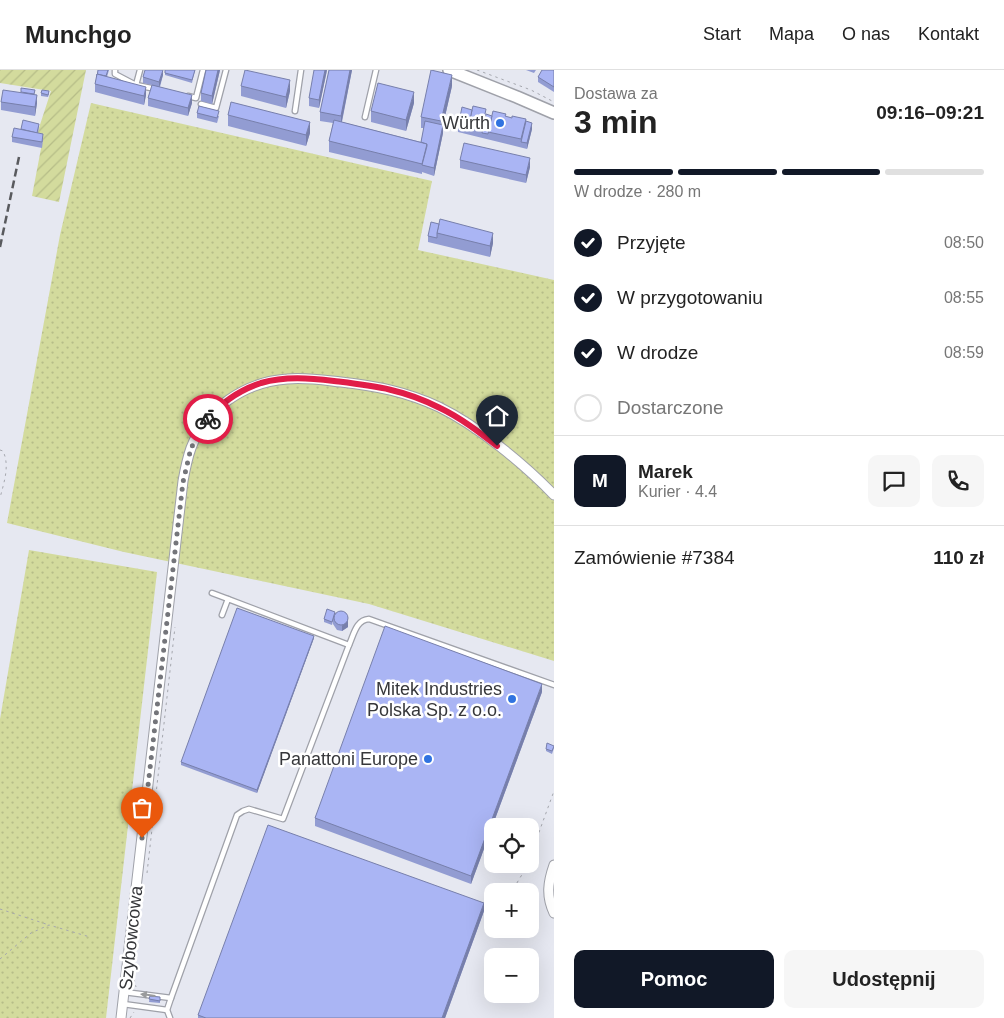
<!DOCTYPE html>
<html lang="pl">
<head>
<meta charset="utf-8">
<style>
	body { margin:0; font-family:Arial,sans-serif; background:#f6f6f6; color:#222; height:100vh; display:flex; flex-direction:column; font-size:19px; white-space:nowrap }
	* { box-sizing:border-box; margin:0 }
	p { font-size:16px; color:#767676 }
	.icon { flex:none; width:28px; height:28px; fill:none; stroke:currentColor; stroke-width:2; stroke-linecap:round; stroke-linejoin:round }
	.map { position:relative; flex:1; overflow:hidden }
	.sheet { display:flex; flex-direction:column; background:#fff; width:450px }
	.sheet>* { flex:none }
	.tools { position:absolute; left:484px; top:748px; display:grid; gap:10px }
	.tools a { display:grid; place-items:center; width:55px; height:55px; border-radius:10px; background:#fff; box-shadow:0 5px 20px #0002; font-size:25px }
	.pin { position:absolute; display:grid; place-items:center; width:42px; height:42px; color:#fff; margin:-51px -21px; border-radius:50% 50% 50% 0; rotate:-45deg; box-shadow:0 0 5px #0007 }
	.pin .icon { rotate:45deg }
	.courier { position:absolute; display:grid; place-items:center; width:50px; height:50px; margin:-25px; border:4px solid #e11d48; border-radius:50%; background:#fff; color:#222; box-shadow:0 1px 6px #0007 }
	.overview em { font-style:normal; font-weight:700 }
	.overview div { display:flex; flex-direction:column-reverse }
	.overview { display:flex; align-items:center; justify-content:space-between; height:85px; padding:0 20px }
	h1 { font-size:32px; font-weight:700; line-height:38px }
	.bar { display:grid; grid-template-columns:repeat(4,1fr); gap:8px 5px; align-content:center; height:60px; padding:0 20px }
	.bar i { height:6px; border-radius:4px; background:#e0e0e0 }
	.bar .active { background:#111827 }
	.bar p { grid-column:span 4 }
	.line { display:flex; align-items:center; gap:12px; padding:0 20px; border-top:1px solid #e0e0e0 }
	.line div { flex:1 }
	.round { display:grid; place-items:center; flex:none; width:52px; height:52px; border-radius:10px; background:#f6f6f6 }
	ol { padding:0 20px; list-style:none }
	li { display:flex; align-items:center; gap:15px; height:55px }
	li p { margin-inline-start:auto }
	li .icon { padding:5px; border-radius:50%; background:#111827; color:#fff; stroke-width:4 }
	li:last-child { color:#767676 }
	li i { width:28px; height:28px; border:2px solid #e0e0e0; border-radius:50% }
	.cta { display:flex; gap:10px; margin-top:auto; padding:10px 20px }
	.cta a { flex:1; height:58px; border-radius:10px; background:#111827; color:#fff; font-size:20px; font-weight:700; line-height:58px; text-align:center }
	.cta a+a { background:#f6f6f6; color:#222 }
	header { display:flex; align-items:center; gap:30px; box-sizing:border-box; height:70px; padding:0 25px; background:#fff; border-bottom:1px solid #e0e0e0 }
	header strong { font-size:24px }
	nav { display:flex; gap:28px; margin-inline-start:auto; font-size:18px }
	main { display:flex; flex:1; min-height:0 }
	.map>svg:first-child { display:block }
	.grass { fill:url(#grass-dots) }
	.garden { fill:url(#garden-furrows) }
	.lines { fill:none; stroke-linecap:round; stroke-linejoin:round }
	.service-casing { stroke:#9fa1a9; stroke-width:7 }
	.minor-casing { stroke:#9fa1a9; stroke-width:11 }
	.tertiary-casing { stroke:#9fa1a9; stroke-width:14 }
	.path { stroke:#a5a7ae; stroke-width:1; stroke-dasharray:2.5 4; stroke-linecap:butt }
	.service { stroke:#fff; stroke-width:4.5 }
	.minor { stroke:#fff; stroke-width:9 }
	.tertiary { stroke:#fff; stroke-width:11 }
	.rail { stroke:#595a5e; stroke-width:2.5; stroke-dasharray:8 4; stroke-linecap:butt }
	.wall { fill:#929cd2 }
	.shaded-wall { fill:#777fab }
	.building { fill:#aab5f4; stroke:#777fab }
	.oneway { fill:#9a9b9c }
	.done { stroke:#74757a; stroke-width:5; stroke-dasharray:0 9 }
	.route { stroke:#e11d48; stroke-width:6 }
	.poi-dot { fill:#3073e0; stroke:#fff; stroke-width:2 }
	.labels { text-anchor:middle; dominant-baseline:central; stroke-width:5; stroke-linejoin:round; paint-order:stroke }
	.poi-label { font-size:18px; fill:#36373a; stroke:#fff; text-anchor:end }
	.street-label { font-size:18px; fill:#36373a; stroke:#fff }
</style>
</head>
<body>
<header>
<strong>Munchgo</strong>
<nav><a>Start</a><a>Mapa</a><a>O nas</a><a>Kontakt</a></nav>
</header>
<main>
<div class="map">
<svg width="554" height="948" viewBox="0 0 554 948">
	<defs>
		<pattern id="grass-dots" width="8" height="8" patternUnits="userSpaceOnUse" patternTransform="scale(1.25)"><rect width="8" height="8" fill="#d3db9d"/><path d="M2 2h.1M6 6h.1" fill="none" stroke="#b6bd88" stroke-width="1.8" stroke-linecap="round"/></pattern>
		<pattern id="garden-furrows" width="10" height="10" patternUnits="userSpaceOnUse" patternTransform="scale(1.25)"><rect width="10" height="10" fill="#d3db9d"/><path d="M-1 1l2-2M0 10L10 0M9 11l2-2" fill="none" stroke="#b6bd88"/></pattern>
	</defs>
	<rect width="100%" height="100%" fill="#e6e8f1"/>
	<g class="grass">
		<path d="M91,33L432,111L418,180L554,210V591L369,534L124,482L7,453L60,165Z"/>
		<path d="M29,480L157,502L106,948H0V649Z"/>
	</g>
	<path class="garden" d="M0,0H86L59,132L32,126L43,68L36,67L51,21L0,13Z"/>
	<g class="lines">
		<defs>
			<g id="service">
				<path d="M115,0V4L136,15L156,19"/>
				<path d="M136,15L140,0"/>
				<path d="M188,26L196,28L203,0"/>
				<path d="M201,34L216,38L226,0"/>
				<path d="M295,41L301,0"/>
				<path d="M365,47L376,0"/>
				<path d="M212,523L228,529"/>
				<path d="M222,545L228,529L349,575"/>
				<path d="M124,922L171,928"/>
				<path d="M123,934L167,940"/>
				<path d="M170,948L167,940L171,928L237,745L243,741L249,739L283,749L349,575C354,564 356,550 369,549L554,615"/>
			</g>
			<g id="minor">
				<path d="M554,795C548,812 546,826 554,843"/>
				<path d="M121,948L183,411C185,400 187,389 191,378C206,338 245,312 287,309C305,307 323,310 341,312C377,316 407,322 439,337C478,356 524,394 554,425"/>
			</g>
			<path id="tertiary" d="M449,0L517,27L554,43"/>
		</defs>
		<use href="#service" class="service-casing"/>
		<use href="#minor" class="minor-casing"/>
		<use href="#tertiary" class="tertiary-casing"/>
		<g class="path">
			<path d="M477,0L531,20L554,32"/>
			<path d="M0,380L3,381C10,396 4,412 0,428"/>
			<path d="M530,787L554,721"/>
			<path d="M147,803L175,557"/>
			<path d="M509,818L514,820C517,810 524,804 527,794"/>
			<path d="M0,839L49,855"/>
			<path d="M0,889L31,863L49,855L90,867"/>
			<path d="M134,909L136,917"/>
			<path d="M130,948L134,942"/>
		</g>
		<use href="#service" class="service"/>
		<use href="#minor" class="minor"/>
		<use href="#tertiary" class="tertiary"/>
		<path class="rail" d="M0,177L19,87"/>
	</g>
	<g class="wall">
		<path d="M98,0H109L107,7L146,25L144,35L95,22V14Z"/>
		<path d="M195,0L192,13L165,5V3Z"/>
		<path d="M206,0H220L212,34L201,31V23Z"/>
		<path d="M327,0L319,38L309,36V28Z"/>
		<path d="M329,0H352L342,52L421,72L424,58H421V47L452,16L443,55V63L434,106L422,102V104L329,82V71L333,53L320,51V42Z"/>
		<path d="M526,0H536L534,3Z"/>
		<path d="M554,0V22L538,12V7Z"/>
		<path d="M163,5L160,17L192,33L188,46L148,36V28L152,15L143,13V7Z"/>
		<path d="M241,16L290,21L286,38L241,26Z"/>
		<path d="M35,20L34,25L37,33L35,46L1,40V32L21,23Z"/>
		<path d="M41,23L49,24L48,27L41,26Z"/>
		<path d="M414,33L406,61L371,52V41Z"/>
		<path d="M197,43L219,46L217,53L197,48Z"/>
		<path d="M228,45L310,63L306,76L228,56Z"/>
		<path d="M486,45L492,46L506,47L526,51L532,59L527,79L458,62V57Z"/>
		<path d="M39,56L38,63L43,70L42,78L12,72V67L21,59Z"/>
		<path d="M460,90L530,97L526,113L460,98Z"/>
		<path d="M439,154L493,173L490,187L428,172V166Z"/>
		<path d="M335,543L348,557L342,561L337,560L333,554V551L332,555L324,552V549Z"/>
		<path d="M314,568L257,723L181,695V692Z"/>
		<path d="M542,622L471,814L315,756V748Z"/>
		<path d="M554,678L552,684L546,681V679Z"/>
		<path d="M484,841L445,948H198V945Z"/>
		<path d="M150,926L160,927V933L149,932Z"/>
	</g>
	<g class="shaded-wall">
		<path d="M163,0V5L159,18V12Z"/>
		<path d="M218,0H220L212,34V26Z"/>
		<path d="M325,0H327L319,38V30Z"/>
		<path d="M350,0H352L341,55V46Z"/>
		<path d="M452,5V16L443,55V63L434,106V98L441,62V51Z"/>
		<path d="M290,10V21L286,38V27Z"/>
		<path d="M146,17V25L144,35V26Z"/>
		<path d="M414,22V33L406,61V50Z"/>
		<path d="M37,25V33L35,46V37Z"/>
		<path d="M192,25V33L188,46V38Z"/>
		<path d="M310,52V63L306,76V65Z"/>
		<path d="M532,53V59L527,79V73Z"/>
		<path d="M530,88V97L526,113V105Z"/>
		<path d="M493,163V173L490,187V176Z"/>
		<path d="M348,546V557L342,561V556Z"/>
		<path d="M314,566V568L257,723V720Z"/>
		<path d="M542,614V622L471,814V806Z"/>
		<path d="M484,833V841L445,948H442Z"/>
	</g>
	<g class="building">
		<path d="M98,0H108L106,6L97,4V7Z"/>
		<path d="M145,0H163L159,12L143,7Z"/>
		<path d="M165,0H195L192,10L165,3Z"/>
		<path d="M206,0H218L212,26L201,23Z"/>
		<path d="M245,0L290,10L286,27L241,16Z"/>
		<path d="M314,0H325L319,30L309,28Z"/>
		<path d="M329,0H350L341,46L320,42Z"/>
		<path d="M431,0L452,5L441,51L421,47Z"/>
		<path d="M542,0H554V17L538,7Z"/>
		<path d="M97,4L146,17L144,26L95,14Z"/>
		<path d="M378,13L414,22L406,50L371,41Z"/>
		<path d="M152,15L192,25L188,38L148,28Z"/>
		<path d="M21,18L35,20L34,24L21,22Z"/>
		<path d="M3,20L37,25L35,37L1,32Z"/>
		<path d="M42,20L49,21L48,25L41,23Z"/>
		<path d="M231,32L310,52L306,65L228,45Z"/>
		<path d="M199,36L219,41L217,48L197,43Z"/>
		<path d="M473,36L486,39L482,60L468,57Z"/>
		<path d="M462,37L472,40L468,59L458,57Z"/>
		<path d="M493,41L506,44L505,46L512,48V46L526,49L521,69L488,62Z"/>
		<path d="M486,44L492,46L488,64L482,63Z"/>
		<path d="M23,50L39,54L37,63L21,59Z"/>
		<path d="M334,50L427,74L422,94L329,71Z"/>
		<path d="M425,51L443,55L434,98L422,95L427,76V74L421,72Z"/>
		<path d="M526,51L532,53L527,73L521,72Z"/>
		<path d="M14,58L43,64L42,72L12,67Z"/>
		<path d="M464,73L530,88L526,105L460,90Z"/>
		<path d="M440,149L493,163L490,176L437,163Z"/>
		<path d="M431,152L439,154L437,163V168L428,166Z"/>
		<path d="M237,538L314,566L257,720L181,692Z"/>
		<path d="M327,539L335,542L332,552L324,549Z"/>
		<circle cx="341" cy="548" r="7"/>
		<path d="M385,556L542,614L471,806L315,748Z"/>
		<path d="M547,673L554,676L552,681L546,679Z"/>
		<path d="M268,755L484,833L442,948H206L198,945Z"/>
		<path d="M150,926L160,927V931L149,929Z"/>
	</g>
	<defs><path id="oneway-solid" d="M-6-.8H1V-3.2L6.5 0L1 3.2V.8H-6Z" transform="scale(1.25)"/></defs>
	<use class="oneway" href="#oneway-solid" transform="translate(148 925) rotate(-173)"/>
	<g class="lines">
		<path class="done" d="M142,768L183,412L191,378L208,349"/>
		<path class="route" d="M208,349C222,332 240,320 261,313C285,306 310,308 334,311C374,316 403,319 440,338C461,348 479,362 497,376"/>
	</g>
	<g class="poi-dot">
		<circle cx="500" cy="53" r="5"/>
		<circle cx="512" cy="629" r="5"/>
		<circle cx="428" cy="689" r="5"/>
	</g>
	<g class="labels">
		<g class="poi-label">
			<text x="490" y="53">Würth</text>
			<text x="502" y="619">Mitek Industries<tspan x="502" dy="21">Polska Sp. z o.o.</tspan></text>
			<text x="418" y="689">Panattoni Europe</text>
		</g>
		<g class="street-label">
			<text transform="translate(131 868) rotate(-84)">Szybowcowa</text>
		</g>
	</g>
</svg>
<div class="tools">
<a><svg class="icon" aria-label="locate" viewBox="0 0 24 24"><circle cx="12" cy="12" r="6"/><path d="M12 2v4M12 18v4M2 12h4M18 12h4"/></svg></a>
<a>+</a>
<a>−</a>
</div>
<div class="pin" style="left:142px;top:768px;background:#ea580c"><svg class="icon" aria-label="bag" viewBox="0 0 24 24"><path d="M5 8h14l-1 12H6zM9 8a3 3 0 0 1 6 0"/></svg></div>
<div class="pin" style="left:497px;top:376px;background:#1f2937"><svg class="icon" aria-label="home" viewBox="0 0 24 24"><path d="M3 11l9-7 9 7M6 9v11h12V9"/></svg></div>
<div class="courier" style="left:208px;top:349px"><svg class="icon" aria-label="bike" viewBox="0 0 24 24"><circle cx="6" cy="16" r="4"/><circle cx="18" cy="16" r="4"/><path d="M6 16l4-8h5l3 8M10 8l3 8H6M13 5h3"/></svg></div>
</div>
<section class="sheet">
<div class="overview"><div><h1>3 min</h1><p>Dostawa za</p></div><em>09:16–09:21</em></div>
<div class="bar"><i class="active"></i><i class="active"></i><i class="active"></i><i></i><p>W drodze · 280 m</p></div>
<ol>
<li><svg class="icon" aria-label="check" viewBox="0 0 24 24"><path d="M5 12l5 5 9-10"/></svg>Przyjęte<p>08:50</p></li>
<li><svg class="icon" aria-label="check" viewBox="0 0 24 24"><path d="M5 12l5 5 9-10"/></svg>W przygotowaniu<p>08:55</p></li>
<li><svg class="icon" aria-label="check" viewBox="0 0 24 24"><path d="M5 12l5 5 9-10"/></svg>W drodze<p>08:59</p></li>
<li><i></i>Dostarczone</li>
</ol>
<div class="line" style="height:90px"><b class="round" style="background:#111827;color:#fff">M</b><div><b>Marek</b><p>Kurier · 4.4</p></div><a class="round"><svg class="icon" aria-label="chat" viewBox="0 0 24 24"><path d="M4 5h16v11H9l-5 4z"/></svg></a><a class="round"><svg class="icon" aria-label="phone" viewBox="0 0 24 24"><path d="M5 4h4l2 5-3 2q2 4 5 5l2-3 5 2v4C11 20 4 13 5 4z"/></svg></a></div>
<div class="line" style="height:65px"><div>Zamówienie #7384</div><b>110 zł</b></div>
<div class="cta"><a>Pomoc</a><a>Udostępnij</a></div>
</section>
</main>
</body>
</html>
